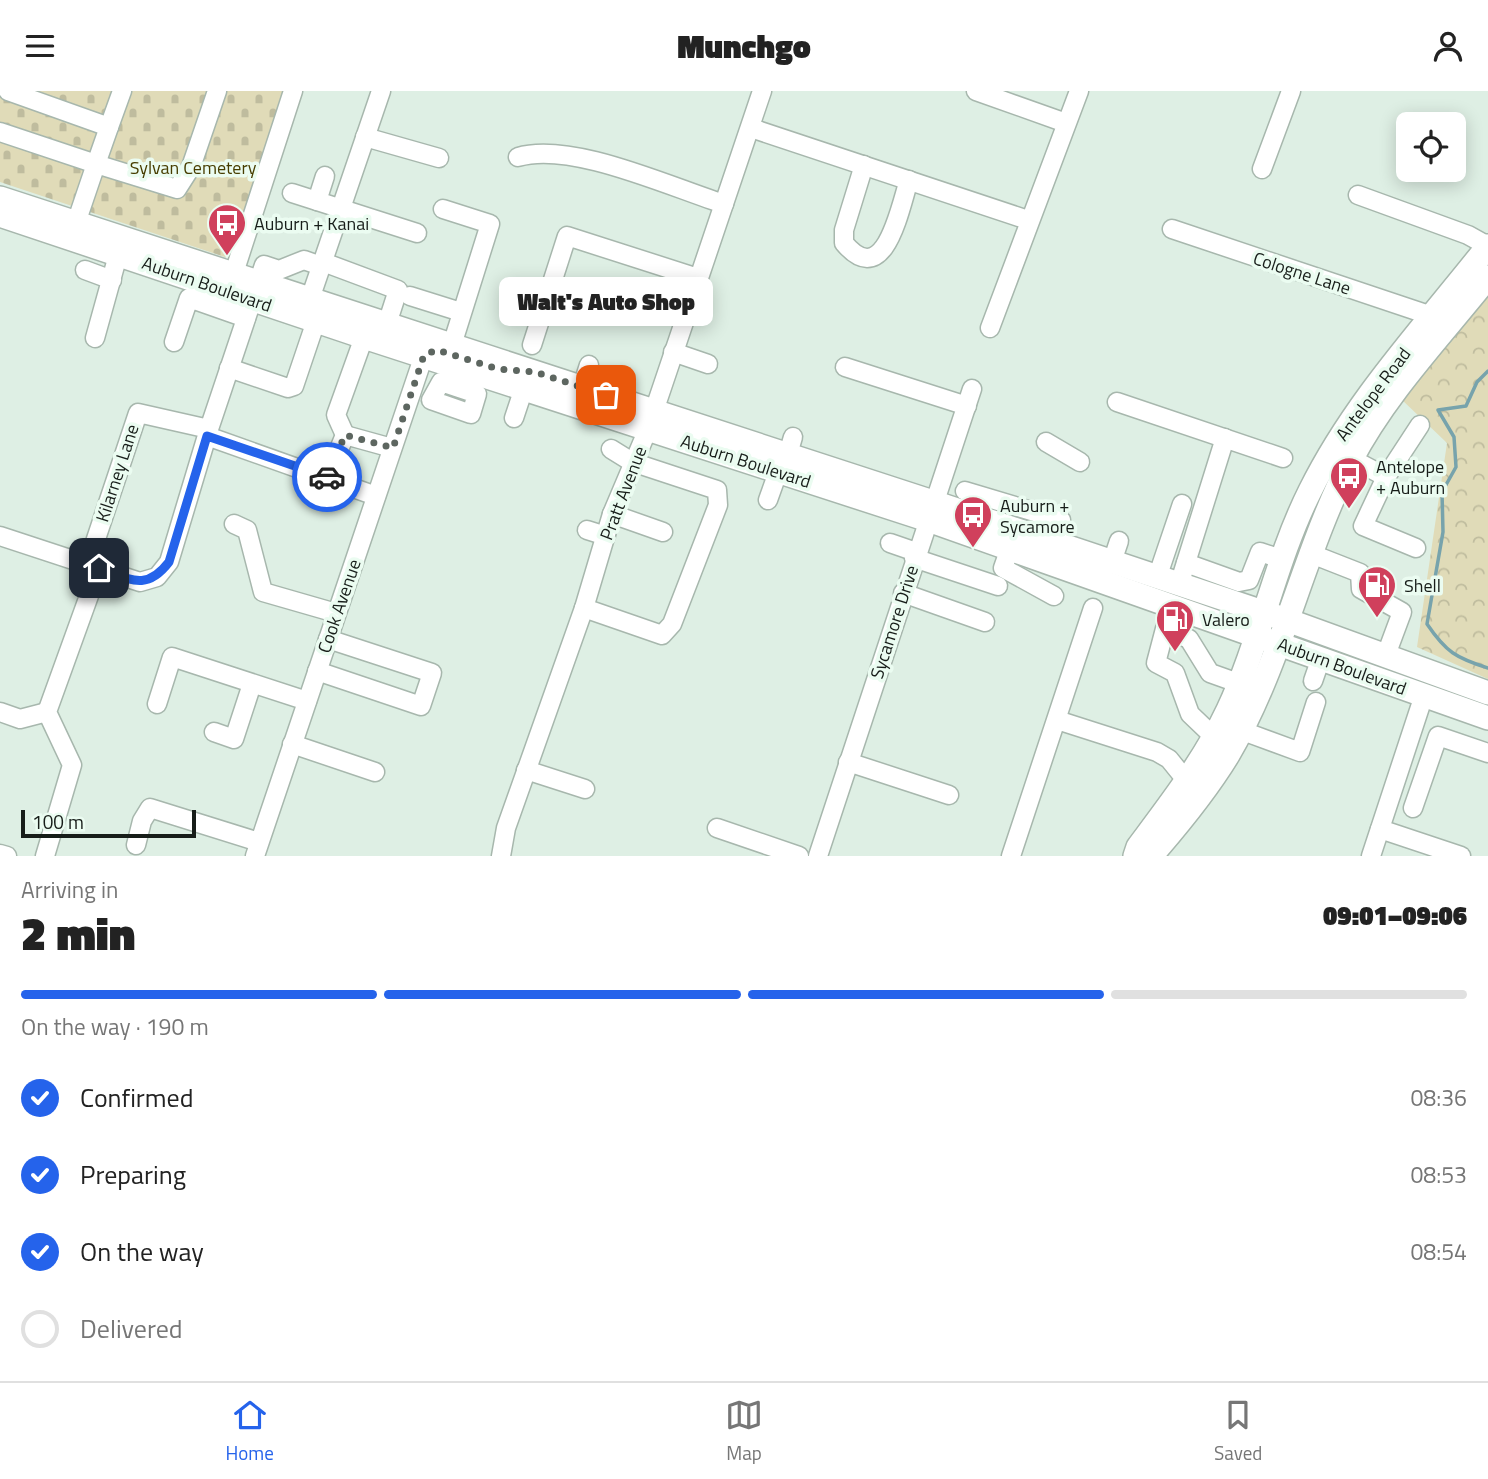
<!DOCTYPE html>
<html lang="en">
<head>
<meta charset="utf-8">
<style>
	body { margin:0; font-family:"Titillium Web",sans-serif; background:#f2f2f2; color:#222; height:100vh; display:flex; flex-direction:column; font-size:26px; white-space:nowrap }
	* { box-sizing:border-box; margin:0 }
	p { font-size:23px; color:#767676 }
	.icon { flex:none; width:38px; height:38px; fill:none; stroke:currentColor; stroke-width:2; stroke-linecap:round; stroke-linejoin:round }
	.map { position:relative; height:765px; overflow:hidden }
	.side { display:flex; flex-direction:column; background:#fff; flex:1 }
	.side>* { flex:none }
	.tools { position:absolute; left:1396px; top:21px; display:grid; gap:14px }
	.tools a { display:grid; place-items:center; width:70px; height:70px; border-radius:10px; background:#fff; box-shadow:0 4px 18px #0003; font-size:35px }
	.scale { position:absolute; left:21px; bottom:18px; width:175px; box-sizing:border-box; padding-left:7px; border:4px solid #171d19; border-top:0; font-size:19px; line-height:24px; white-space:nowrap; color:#171d19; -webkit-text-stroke:5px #ebfcf1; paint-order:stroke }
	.pin { position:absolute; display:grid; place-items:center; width:60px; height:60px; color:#fff; margin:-30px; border-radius:14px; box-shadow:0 4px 10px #0006 }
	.courier { position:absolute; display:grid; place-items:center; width:70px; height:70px; margin:-35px; border:5px solid #2563eb; border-radius:50%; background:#fff; color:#222; box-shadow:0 2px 9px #0007 }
	.bubble { position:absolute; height:49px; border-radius:10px; background:#fff; box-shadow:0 4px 18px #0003; font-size:23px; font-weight:800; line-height:49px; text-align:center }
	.headline em { font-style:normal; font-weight:800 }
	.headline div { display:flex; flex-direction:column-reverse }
	.headline { display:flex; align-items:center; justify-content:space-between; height:119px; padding:0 21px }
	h1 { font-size:46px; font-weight:800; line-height:52px }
	.bar { display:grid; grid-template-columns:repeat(4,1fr); gap:10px 7px; align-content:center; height:84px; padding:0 21px }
	.bar i { height:9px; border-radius:5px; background:#e0e0e0 }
	.bar .selected { background:#2563eb }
	.bar p { grid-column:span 4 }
	ol { padding:0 21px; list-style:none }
	li { display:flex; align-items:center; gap:21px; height:77px }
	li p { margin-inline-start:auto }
	li .icon { padding:7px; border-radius:50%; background:#2563eb; color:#fff; stroke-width:4 }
	li:last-child { color:#767676 }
	li i { width:38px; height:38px; border:4px solid #e0e0e0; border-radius:50% }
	header { display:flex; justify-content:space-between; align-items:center; height:91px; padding:0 21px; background:#fff; font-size:32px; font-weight:800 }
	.menu { display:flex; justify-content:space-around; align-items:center; height:98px; border-top:2px solid #e0e0e0; background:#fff; font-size:19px; color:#767676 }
	.menu a { display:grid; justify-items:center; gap:4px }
	.menu .selected { color:#2563eb }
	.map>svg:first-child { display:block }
	.cemetery { fill:url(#cemetery-stones) }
	.park { fill:url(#park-crowns) }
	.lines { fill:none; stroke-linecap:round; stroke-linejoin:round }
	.stream { stroke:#77a3ac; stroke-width:3.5 }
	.minor-casing { stroke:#a7b7ad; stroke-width:21 }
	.major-casing { stroke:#a7b7ad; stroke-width:26 }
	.minor { stroke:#fff; stroke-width:18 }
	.major { stroke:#fff; stroke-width:23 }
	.done { stroke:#5d6660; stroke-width:7; stroke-dasharray:0 12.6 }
	.route { stroke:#2563eb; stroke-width:9 }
	.labels { text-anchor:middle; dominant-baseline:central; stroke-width:7; stroke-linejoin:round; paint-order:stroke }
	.park-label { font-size:18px; fill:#473d00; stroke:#ebfcf1 }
	.poi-label { font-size:18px; fill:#171d19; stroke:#ebfcf1; text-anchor:start }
	.street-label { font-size:18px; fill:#171d19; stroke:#ebfcf1 }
</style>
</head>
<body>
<header><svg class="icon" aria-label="menu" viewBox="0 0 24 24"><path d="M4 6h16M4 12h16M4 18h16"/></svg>Munchgo<svg class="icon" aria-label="person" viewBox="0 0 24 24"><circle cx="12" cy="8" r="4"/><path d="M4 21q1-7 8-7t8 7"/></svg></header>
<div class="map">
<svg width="1488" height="765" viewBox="0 0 1488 765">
	<defs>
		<pattern id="cemetery-stones" width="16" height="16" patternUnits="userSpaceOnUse" patternTransform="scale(1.75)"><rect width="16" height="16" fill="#e0dbb8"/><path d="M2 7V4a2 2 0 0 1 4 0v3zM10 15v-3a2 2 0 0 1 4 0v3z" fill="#bfbc9e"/></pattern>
		<pattern id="park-crowns" width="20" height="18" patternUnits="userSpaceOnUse" patternTransform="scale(1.75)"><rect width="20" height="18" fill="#e0dbb8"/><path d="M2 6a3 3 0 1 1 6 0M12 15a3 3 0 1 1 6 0" fill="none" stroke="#bfbc9e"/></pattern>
	</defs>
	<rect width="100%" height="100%" fill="#deefe4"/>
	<path class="cemetery" d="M0,0H300L243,172L0,91Z"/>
	<path class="park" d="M1488,199V588L1417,556L1447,352L1400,307Z"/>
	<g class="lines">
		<path class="stream" d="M1488,280L1477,291L1466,315L1438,319L1454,346L1456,376L1442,401L1443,441L1427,533C1446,561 1456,567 1488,577"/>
		<defs>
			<g id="minor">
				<path d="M976,0L1066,32"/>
				<path d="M109,36L122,0"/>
				<path d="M751,37L1028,129"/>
				<path d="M0,41L96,73L109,36L8,0"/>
				<path d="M365,46L439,67"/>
				<path d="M518,66C571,50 670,96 724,113"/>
				<path d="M864,74L844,139V152C885,201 900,116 909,89"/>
				<path d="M1262,78L1291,0"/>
				<path d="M292,102L417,142"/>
				<path d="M1358,104L1468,144L1488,155"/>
				<path d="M317,110L325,85"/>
				<path d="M443,118L490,133L452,254"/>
				<path d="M76,132L96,73L177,98L191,76L217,0"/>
				<path d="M1172,138L1432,225"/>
				<path d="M323,171L398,199L387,233"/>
				<path d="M85,179L112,189"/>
				<path d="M233,185L293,0"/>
				<path d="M410,205L461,221"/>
				<path d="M310,208L381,0"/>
				<path d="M990,237L1079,0"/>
				<path d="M95,247L118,164"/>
				<path d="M174,251L189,207L246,227"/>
				<path d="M532,254L567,145L698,187"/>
				<path d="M673,261L708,273"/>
				<path d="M845,276L967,315"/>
				<path d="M229,277L288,297L294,295L319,221"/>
				<path d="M441,291L477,303L471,323L431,309Z"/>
				<path d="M582,296L589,274"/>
				<path d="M1117,311L1283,367"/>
				<path d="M514,327L524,297"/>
				<path d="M345,344L336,324L364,246"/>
				<path d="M207,345L376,405"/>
				<path d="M1046,351L1080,371"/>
				<path d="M788,363L793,346"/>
				<path d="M1352,368L1386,386L1420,334"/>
				<path d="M1386,386L1363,435L1416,457"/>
				<path d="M327,387L345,344L392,357"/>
				<path d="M965,400L1061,429L1054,452"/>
				<path d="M768,409L778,381"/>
				<path d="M612,423L663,441"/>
				<path d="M234,433L247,439L263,501L336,522"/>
				<path d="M587,439L606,445"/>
				<path d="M0,445L140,491L157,486L169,471L209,338L264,174L279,179L304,169L321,175"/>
				<path d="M890,452L916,461"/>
				<path d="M1010,457L1003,477L1054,505"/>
				<path d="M1309,462L1360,482L1361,498L1402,521L1386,564"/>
				<path d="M914,467L998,495"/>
				<path d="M1112,471L1119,450"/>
				<path d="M1186,472L1239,491L1249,489L1260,461L1281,468"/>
				<path d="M87,475L138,322L209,338"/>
				<path d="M1157,487L1182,413"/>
				<path d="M1179,494L1225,347"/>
				<path d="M903,502L985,531"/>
				<path d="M1171,515L1156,572L1175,582L1190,623L1213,645"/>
				<path d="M584,517L662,544L672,533L718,414L717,399L632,371L611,358"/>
				<path d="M1166,538L1189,548L1210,582L1238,592"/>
				<path d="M317,580L421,615L432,582L328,548"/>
				<path d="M1313,590L1321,567"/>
				<path d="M157,613L172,566L307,610"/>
				<path d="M0,621L20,628L47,621"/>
				<path d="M1057,629L1157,661L1169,668L1186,689"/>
				<path d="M1240,639L1300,661L1316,611"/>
				<path d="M214,641L234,648L252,593"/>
				<path d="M292,653L375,681"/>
				<path d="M848,671L949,704"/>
				<path d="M526,679L585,698"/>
				<path d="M1413,717L1438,645L1488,662"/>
				<path d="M717,737L799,765"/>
				<path d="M1380,738L1461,765"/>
				<path d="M136,754L142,730L150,717L259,751"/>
				<path d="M0,763L7,765"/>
				<path d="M45,765L72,674L47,621L99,477"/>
				<path d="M255,765L424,264"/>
				<path d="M501,765L506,737L584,517L612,423L648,338L762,0"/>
				<path d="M818,765L972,298"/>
				<path d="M1011,765L1093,517"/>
				<path d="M1371,765L1424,604"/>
			</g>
			<g id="major">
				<path d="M0,107L936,412L1287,529L1488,602"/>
				<path d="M0,124L364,246L928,429L1488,627"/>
				<path d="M1135,765L1138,756C1170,713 1205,668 1228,619C1261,548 1275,470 1310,400C1355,309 1426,234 1488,155"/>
				<path d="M1151,765C1179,733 1206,700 1228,664C1282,572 1302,464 1351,369C1386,302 1441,245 1488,186"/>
			</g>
		</defs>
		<use href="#minor" class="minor-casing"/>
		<use href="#major" class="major-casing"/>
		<use href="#minor" class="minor"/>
		<use href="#major" class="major"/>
	</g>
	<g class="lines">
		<path class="done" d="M327,386L345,344L393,357L424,264L437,259L498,278L535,281L606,304"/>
		<path class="route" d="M99,477C130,488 146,501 169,471L207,345L327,386"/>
	</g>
	<defs>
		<symbol id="bus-pin" viewBox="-11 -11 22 30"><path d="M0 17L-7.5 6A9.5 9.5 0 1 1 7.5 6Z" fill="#d0405c" stroke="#ebfcf1"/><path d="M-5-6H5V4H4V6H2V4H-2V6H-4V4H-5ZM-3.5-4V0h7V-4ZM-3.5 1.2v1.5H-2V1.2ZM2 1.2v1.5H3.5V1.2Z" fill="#fff"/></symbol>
		<symbol id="fuel-pin" viewBox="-11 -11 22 30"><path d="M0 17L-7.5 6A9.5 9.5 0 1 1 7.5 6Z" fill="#d0405c" stroke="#ebfcf1"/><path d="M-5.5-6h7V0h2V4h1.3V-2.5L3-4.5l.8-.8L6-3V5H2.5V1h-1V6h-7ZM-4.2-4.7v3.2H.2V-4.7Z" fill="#fff"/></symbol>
	</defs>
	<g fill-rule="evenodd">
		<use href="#bus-pin" x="205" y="110" width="44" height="60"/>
		<use href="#bus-pin" x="1327" y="363" width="44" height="60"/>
		<use href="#bus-pin" x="951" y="402" width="44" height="60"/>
		<use href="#fuel-pin" x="1355" y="472" width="44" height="60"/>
		<use href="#fuel-pin" x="1153" y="506" width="44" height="60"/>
	</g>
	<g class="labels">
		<g class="park-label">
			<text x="193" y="76">Sylvan Cemetery</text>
		</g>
		<g class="poi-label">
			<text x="254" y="132">Auburn + Kanai</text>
			<text x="1376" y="375">Antelope<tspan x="1376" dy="21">+ Auburn</tspan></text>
			<text x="1000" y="414">Auburn +<tspan x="1000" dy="21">Sycamore</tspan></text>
			<text x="1404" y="494">Shell</text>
			<text x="1202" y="528">Valero</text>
		</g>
		<g class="street-label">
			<text transform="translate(1302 182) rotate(18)">Cologne Lane</text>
			<text transform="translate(207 193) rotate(19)">Auburn Boulevard</text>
			<text transform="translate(1373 303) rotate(-53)">Antelope Road</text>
			<text transform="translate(746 370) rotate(18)">Auburn Boulevard</text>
			<text transform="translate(117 382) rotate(-72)">Kilarney Lane</text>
			<text transform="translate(623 402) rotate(-69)">Pratt Avenue</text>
			<text transform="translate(339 515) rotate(-71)">Cook Avenue</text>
			<text transform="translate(894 531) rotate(-72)">Sycamore Drive</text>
			<text transform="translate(1342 575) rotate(20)">Auburn Boulevard</text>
		</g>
	</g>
</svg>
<div class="tools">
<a><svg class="icon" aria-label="locate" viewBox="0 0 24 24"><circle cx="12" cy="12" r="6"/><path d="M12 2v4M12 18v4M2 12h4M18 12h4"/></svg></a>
</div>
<div class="scale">100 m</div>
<div class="pin" style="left:606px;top:304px;background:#ea580c"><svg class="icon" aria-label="bag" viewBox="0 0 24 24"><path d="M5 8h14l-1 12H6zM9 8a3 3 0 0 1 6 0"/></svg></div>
<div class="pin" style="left:99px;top:477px;background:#1f2937"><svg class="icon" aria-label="home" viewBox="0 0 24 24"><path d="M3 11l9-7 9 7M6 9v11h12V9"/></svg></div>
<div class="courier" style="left:327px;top:386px"><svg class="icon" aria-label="car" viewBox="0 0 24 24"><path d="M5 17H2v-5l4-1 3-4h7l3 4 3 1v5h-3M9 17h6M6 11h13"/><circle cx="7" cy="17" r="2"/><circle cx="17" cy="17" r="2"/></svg></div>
<div class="bubble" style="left:499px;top:186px;width:214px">Walt's Auto Shop</div>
</div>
<section class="side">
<div class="headline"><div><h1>2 min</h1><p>Arriving in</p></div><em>09:01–09:06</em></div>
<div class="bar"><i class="selected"></i><i class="selected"></i><i class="selected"></i><i></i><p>On the way · 190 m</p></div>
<ol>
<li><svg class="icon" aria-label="check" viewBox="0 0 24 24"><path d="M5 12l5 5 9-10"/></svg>Confirmed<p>08:36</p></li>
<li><svg class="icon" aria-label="check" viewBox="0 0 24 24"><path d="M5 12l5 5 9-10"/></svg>Preparing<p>08:53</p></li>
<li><svg class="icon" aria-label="check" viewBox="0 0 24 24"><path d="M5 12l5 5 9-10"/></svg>On the way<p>08:54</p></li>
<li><i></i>Delivered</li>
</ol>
</section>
<nav class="menu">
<a class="selected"><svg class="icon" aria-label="home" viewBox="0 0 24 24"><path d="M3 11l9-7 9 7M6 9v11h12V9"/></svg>Home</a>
<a><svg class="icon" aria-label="map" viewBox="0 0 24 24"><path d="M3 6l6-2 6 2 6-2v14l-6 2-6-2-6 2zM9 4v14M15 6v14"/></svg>Map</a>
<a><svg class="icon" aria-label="saved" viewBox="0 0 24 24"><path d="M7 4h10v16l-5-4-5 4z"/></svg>Saved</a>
</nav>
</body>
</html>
